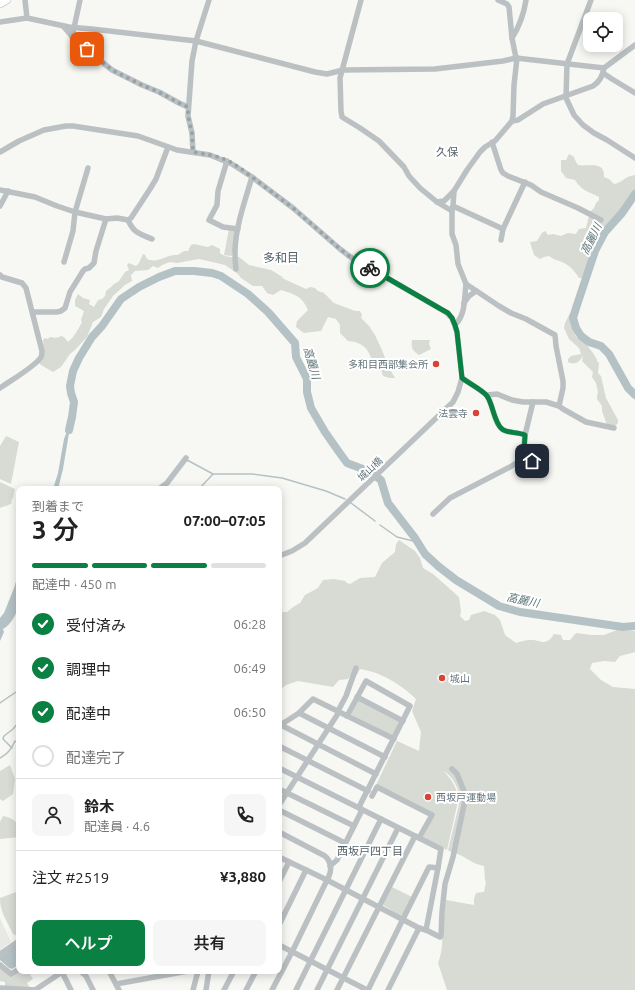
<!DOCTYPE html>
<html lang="ja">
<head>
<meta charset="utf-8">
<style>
	body { margin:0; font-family:Ubuntu,"Noto Sans JP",sans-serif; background:#f6f6f6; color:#222; height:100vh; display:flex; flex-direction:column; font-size:15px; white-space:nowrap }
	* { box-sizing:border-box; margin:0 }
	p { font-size:13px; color:#767676 }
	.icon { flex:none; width:22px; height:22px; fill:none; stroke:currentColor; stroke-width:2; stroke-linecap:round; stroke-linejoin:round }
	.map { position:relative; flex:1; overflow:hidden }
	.side { position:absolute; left:16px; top:486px; width:266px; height:488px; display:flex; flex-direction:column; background:#fff; border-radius:8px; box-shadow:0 2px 10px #0003 }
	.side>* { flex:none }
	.fabs { position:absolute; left:583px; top:12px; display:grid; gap:8px }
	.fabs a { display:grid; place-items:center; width:40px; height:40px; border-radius:8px; background:#fff; box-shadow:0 2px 10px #0003; font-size:20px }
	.pin { position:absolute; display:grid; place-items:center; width:34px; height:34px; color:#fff; margin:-17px; border-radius:8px; box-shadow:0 2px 6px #0006 }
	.courier { position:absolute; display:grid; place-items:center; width:40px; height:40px; margin:-20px; border:3px solid #0b8043; border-radius:50%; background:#fff; color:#222; box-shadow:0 1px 5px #0007 }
	.head em { font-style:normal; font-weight:600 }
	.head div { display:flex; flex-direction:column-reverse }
	.head { display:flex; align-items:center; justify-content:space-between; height:68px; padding:0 16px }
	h1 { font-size:26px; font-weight:600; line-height:30px }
	.bar { display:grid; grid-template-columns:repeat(4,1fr); gap:6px 4px; align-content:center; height:48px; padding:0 16px }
	.bar i { height:5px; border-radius:3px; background:#e0e0e0 }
	.bar .active { background:#0b8043 }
	.bar p { grid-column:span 4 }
	.line { display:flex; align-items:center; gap:10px; padding:0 16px; border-top:1px solid #e0e0e0 }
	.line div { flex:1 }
	.round { display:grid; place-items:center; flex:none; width:42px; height:42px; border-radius:8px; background:#f6f6f6 }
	ol { padding:0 16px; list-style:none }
	li { display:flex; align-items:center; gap:12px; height:44px }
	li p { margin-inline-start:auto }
	li .icon { padding:4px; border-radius:50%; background:#0b8043; color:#fff; stroke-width:4 }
	li:last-child { color:#767676 }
	li i { width:22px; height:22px; border:2px solid #e0e0e0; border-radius:50% }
	.cta { display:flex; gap:8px; margin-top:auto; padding:8px 16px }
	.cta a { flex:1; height:46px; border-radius:8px; background:#0b8043; color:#fff; font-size:16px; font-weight:600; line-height:46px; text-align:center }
	.cta a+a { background:#f6f6f6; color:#222 }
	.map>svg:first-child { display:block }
	.built { fill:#e8e8e7 }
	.green { fill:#d7dbd4 }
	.water { fill:#b5c2c5 }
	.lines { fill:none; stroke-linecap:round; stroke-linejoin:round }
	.stream { stroke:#b5c2c5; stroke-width:1.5 }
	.river { stroke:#b5c2c5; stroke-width:8 }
	.major-casing { stroke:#afb5b8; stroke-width:8 }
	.minor { stroke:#bbc1c3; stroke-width:5.5 }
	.major { stroke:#fff; stroke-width:7 }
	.done { stroke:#97a3a7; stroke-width:4; stroke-dasharray:0 7.2 }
	.route { stroke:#0b8043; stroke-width:5 }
	.poi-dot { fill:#d74334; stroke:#fff; stroke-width:1.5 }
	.labels { text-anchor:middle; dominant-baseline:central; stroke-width:4; stroke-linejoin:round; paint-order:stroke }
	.poi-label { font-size:10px; fill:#64767d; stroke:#fff; text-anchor:end }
	.street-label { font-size:10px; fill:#64767d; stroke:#fff }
	.neighbourhood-label { font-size:11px; fill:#556369; stroke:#fff }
	.water-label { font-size:11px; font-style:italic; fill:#5e7578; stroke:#fff }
	.quarter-label { font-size:12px; fill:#556369; stroke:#fff }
</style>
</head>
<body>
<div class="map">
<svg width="635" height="990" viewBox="0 0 635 990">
	<rect width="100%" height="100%" fill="#f7f7f4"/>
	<path class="built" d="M0,918L11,942L0,950Z"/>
	<g class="green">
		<path d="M569,154L574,157L575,160L578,165C588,167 605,160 604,177L609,179L614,184C623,183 624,176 635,175V201L623,218L615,222L609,229L608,232L598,246C599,253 588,270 586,278H579C575,271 569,265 562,262C557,260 554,260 549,256L544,257L540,259L534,255L530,242L537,241L542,233L545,231L548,235L553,234L561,236L568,233L576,234L579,229L586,228L590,212L594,208L596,203L599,200V197C588,191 583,192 575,180L566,178L561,171V160H566Z"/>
		<path d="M229,229L237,230L232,256L224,255Z"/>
		<path d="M194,244L208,247L212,245L220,249V253C226,258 232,257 239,257L249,265L271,270L281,276L284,279L306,289L310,287L315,288L318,291L324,293L334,303L355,311H360L362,315L361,318L369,326L375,335L382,350L388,366L395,378H390L383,376L381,368L372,362C369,348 362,342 348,341L340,333V325L336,319L328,317L321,331L304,333L296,327L297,321L308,310C302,296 294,294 281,290L273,295L267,293L262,286H253L241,278L238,274L225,265L208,261L199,259L177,263L170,262L162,265L158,268L153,266L148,270L135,271L131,275L132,281L125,285L113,296L104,309L101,317L93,322L87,337L75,350L70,354L61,367L53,372L41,365L39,363L44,356L43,340L45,338L48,339L50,337C55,338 58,338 61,336L64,337L68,342C74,337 78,330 82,322L81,320L84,311L75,306V300L78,294L83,298L90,300L89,304L94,307L98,300L102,299L105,296L106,291L111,287L114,284L119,281L125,272L129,270L127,265L129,263L136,266L139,263L143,254L145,255L147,259C159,264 165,254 178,255L184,251H188L191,245Z"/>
		<path d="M570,313H572L571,320L576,337L585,340C587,348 594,352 597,360V361L599,363L598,373L601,376L606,398L618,420V423L614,427L607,425L602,411V406L597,399V396L598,392L596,383L592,377L593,372L582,361L583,355C580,361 576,366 568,362V359L571,356L581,354L579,348L569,339L564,328L565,323Z"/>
		<path d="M412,340H430L429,344L431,349L419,355C412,350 411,348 412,340Z"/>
		<path d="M6,436L19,442L11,484L0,479V446Z"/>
		<path d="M0,482L15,489L13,498L11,501L12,503C8,506 4,506 0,508Z"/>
		<path d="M399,540L415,551L420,558L423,568L433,574L459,597L461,611L460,616L465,621L469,620L471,615L484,611L495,615L500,620L505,635L516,643C520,642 525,640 529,640C542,639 545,648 554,634L561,635L563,640H570L576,633L591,635H604L617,630L635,631V652L620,656L615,662L604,661L592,663L590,669L601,680L613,687L635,689V990H447L438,963C443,951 442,938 443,925C443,917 445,908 446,900L474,905V899L476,893L484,892L486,882L485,880L484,866C473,864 469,859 460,855C455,853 452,853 448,850L460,800C459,790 454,776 443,771C452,779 458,789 458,801L447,850L421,837L433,815L376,785L397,741L419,751L421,732L412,711L416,699C405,688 391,679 376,673C371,671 365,670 360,669L357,675H351L348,679L339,680L333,687L298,681L286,685L279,691V612H287L293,607L300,603L305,595L318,588L323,580L334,579L345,581L347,583L350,584L360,578L375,577L382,563L395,552L396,544Z"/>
		<path d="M359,700L400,722L393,735L392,736L352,715L351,714L357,701Z"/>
		<path d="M10,765L15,779L13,794L3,801L0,799V771Z"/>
		<path d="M3,816C10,817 14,820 19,825V837L0,839V822Z"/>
		<path d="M392,887L412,897L403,915L401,916L383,905Z"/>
		<path d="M19,891V935L18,936L13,934C7,921 0,913 0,898Z"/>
		<path d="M0,968L9,975L19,971H28L33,979L27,983L30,988L5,986V982L0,981Z"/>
	</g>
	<g class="water">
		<path d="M71,421L63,469L58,489H53L58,473L64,439Z"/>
		<path d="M19,572C19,580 21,597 19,605C17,613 11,625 3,629L4,632L0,641V618L4,613L14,588Z"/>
		<path d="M19,943V965L12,969L9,968L0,960V957Z"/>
	</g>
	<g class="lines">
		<g class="stream">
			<path d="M187,461V460L213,474H253L282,478L326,491L345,499"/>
			<path d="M199,489L213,474"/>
			<path d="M351,503L375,521"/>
			<path d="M380,525L397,537L417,542"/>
			<path d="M0,703L19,690"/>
			<path d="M12,748L3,739L4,736L13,729L19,722"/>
			<path d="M0,758C8,754 11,749 15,741L19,744"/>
		</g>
		<g class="river">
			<path d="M635,194L622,213L605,232L595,251L576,308L573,318L576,328L581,336L589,342L601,346L609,354L628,388L635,395"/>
			<path d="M69,430L72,417L74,402L71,393L70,386L73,371L79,358L92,337L102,326L121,299L139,287L159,277L175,271H194L212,273L221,276L248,294L268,312L295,343L296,357L307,379V392L311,408L325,432L339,452L347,463L368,471L381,480L388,503L415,538L425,554L438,566L456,580L499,606L520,612L623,627L635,626"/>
		</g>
		<defs>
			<path id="major" d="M0,4L7,0"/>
		</defs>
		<use href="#major" class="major-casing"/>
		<g class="minor">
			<path d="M25,0L27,18"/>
			<path d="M361,0L340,78L341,111L342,117L360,128L379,141L404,167L409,176L420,188L437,202L452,211"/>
			<path d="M498,0L507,4L509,7L512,38L516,58"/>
			<path d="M591,0L567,64L566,98L574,115L583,125L594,133L607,140L635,158"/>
			<path d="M0,22L27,18L69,27L92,29L196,41L315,72L327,74L343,70L435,69L503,61L516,58L604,68L635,45"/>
			<path d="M63,26L77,42L112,70L142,85L159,92L179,103L188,107"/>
			<path d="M72,37L80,0"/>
			<path d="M512,38C519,27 524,13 526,0"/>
			<path d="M603,73L612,79L635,93"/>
			<path d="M512,121L513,116L514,85L517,58"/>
			<path d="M492,142L501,170L503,173L508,176L531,185L541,192L578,208L601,220"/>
			<path d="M0,152L19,141L44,130L66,126H73L138,136L177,150L210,155L232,164L252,177L293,208L340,249L349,256L439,308L447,313L452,318L457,332L462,378L458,392L453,402L305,543L292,551L279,556"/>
			<path d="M193,152L192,133L188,116L192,61L196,41L209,0"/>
			<path d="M227,161L218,191L217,205L209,220L223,227L238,229"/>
			<path d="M0,190L35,197L57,206L75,212L106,219L117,218L128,220L131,218L150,189L156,179L168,147"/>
			<path d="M437,202L444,201L454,191"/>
			<path d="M0,206L8,191"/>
			<path d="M453,206L503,229"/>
			<path d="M128,220C134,233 138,233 152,239"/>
			<path d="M501,240L503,229L525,182"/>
			<path d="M64,262L73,231L75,212L88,168"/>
			<path d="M236,269C235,263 235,256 235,250C236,225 245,201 252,177"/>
			<path d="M0,275L2,277L22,283L26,288L42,351C42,354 42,355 41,357C36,366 10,381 0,388"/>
			<path d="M464,303L469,296L476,291"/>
			<path d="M33,312H57L61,311L65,308L70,292L83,271L85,269L89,268L94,263L96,251L106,219"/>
			<path d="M455,325C466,314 464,299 466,284"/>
			<path d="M462,378C467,382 484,391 487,396C493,404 494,423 502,429C506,433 518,432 525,435"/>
			<path d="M487,395L497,394L512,400L523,402H546L559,406L563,409L586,422L614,428"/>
			<path d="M533,402L525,435L523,455L528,457L535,465"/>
			<path d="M559,406L563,388V381L556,346L555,335L526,319L511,313L499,306L466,284L458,264L456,245L452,234V211L453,206L454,191L467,170L480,152L485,147L495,141L512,121L518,120L543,104L593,86C599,82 603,75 604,68"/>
			<path d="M159,489L167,483L186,458"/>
			<path d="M433,514L450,498L510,467L518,462L523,455"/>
			<path d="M357,697L403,721"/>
			<path d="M338,711L346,696L356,668"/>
			<path d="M299,713L385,757"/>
			<path d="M281,725L376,774"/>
			<path d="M279,726L299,713L313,699L394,739"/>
			<path d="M279,746L368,791"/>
			<path d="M279,768L441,849L438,868L429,867L403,919L368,990"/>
			<path d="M19,786V793"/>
			<path d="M279,789L354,826"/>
			<path d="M372,796L377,787L432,815L419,838"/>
			<path d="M279,805L339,712"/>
			<path d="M279,810L345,843"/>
			<path d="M279,857L327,880L419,928L426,930"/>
			<path d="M330,866L337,860L361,812L360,805L410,706L366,681L347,716"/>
			<path d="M438,868L426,930L440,937L441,936L442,912L445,884L453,857L466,796L457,774L452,769"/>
			<path d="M279,882L289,862"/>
			<path d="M279,925L306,870"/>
			<path d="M279,945L367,990"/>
			<path d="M0,954L19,941"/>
			<path d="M0,965L11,974L19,969"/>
			<path d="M80,971L86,976L93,990"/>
			<path d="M109,971L119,990"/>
			<path d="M116,984L188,971"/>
			<path d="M0,988L35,990"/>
			<path d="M35,990L62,972L71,990"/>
			<path d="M193,990L198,971"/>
			<path d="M206,990L209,971"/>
			<path d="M224,990L234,971"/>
			<path d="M246,990L256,971"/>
			<path d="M272,990L292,952L329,876C332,869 331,861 325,856L279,832"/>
			<path d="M296,990L381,819"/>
			<path d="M317,990L398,828"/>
			<path d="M337,990L415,836"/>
			<path d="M388,990L419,928"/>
		</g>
		<use href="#major" class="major"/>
	</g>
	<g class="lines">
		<path class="done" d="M87,49L112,70L142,85L159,92L179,103L188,107V116L192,133L193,152L210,155L218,157L227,160L240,168L293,208L340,249L349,256L370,268"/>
		<path class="route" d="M370,268L439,308L448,313L452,318L455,325L457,332L462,378C467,382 484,391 487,396C493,404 494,423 502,429C506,433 518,432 525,435L524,455L528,457L532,461"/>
	</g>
	<g class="poi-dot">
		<circle cx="436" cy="364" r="4"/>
		<circle cx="476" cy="413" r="4"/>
		<circle cx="442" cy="678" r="4"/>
		<circle cx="428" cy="797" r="4"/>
	</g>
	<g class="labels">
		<g class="poi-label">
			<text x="428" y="364">多和目西部集会所</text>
			<text x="468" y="413">法雲寺</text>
			<text x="450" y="678" text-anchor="start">城山</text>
			<text x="436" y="797" text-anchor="start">西坂戸運動場</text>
		</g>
		<g class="street-label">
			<text transform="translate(370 469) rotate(-43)">城山橋</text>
		</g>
		<g class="neighbourhood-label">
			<text x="447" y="152">久保</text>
			<text x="370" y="851">西坂戸四丁目</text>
		</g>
		<g class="water-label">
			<text transform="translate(591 239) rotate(-64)">高麗川</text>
			<text transform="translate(312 363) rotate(74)">高麗川</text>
			<text transform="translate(523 600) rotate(12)">高麗川</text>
		</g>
		<g class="quarter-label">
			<text x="281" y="257">多和目</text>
		</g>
	</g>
</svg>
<div class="fabs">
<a><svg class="icon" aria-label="locate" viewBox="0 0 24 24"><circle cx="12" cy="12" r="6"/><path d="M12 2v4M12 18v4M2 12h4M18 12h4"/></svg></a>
</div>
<div class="pin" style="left:87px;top:49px;background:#ea580c"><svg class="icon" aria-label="bag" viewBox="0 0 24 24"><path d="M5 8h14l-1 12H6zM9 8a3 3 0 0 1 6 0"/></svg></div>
<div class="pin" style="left:532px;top:461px;background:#1f2937"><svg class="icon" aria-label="home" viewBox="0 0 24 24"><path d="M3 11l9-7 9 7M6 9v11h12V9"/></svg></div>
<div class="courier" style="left:370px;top:268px"><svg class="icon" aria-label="bike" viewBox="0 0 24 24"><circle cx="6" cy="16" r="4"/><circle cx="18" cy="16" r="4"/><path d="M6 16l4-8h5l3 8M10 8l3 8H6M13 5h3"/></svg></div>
<section class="side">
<div class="head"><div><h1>3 分</h1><p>到着まで</p></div><em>07:00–07:05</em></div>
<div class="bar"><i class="active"></i><i class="active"></i><i class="active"></i><i></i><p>配達中 · 450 m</p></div>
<ol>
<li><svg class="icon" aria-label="check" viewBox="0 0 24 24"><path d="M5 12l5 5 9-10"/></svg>受付済み<p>06:28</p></li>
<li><svg class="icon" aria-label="check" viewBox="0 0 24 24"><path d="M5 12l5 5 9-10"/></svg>調理中<p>06:49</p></li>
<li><svg class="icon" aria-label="check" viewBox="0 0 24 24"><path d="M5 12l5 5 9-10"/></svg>配達中<p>06:50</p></li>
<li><i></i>配達完了</li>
</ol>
<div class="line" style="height:72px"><a class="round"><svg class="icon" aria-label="person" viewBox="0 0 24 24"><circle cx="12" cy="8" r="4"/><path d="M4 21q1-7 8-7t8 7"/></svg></a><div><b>鈴木</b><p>配達員 · 4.6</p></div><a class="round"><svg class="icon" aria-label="phone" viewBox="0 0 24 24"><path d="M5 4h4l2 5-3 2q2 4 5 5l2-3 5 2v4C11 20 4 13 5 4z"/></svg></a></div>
<div class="line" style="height:52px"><div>注文 #2519</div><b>¥3,880</b></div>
<div class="cta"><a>ヘルプ</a><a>共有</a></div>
</section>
</div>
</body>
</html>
